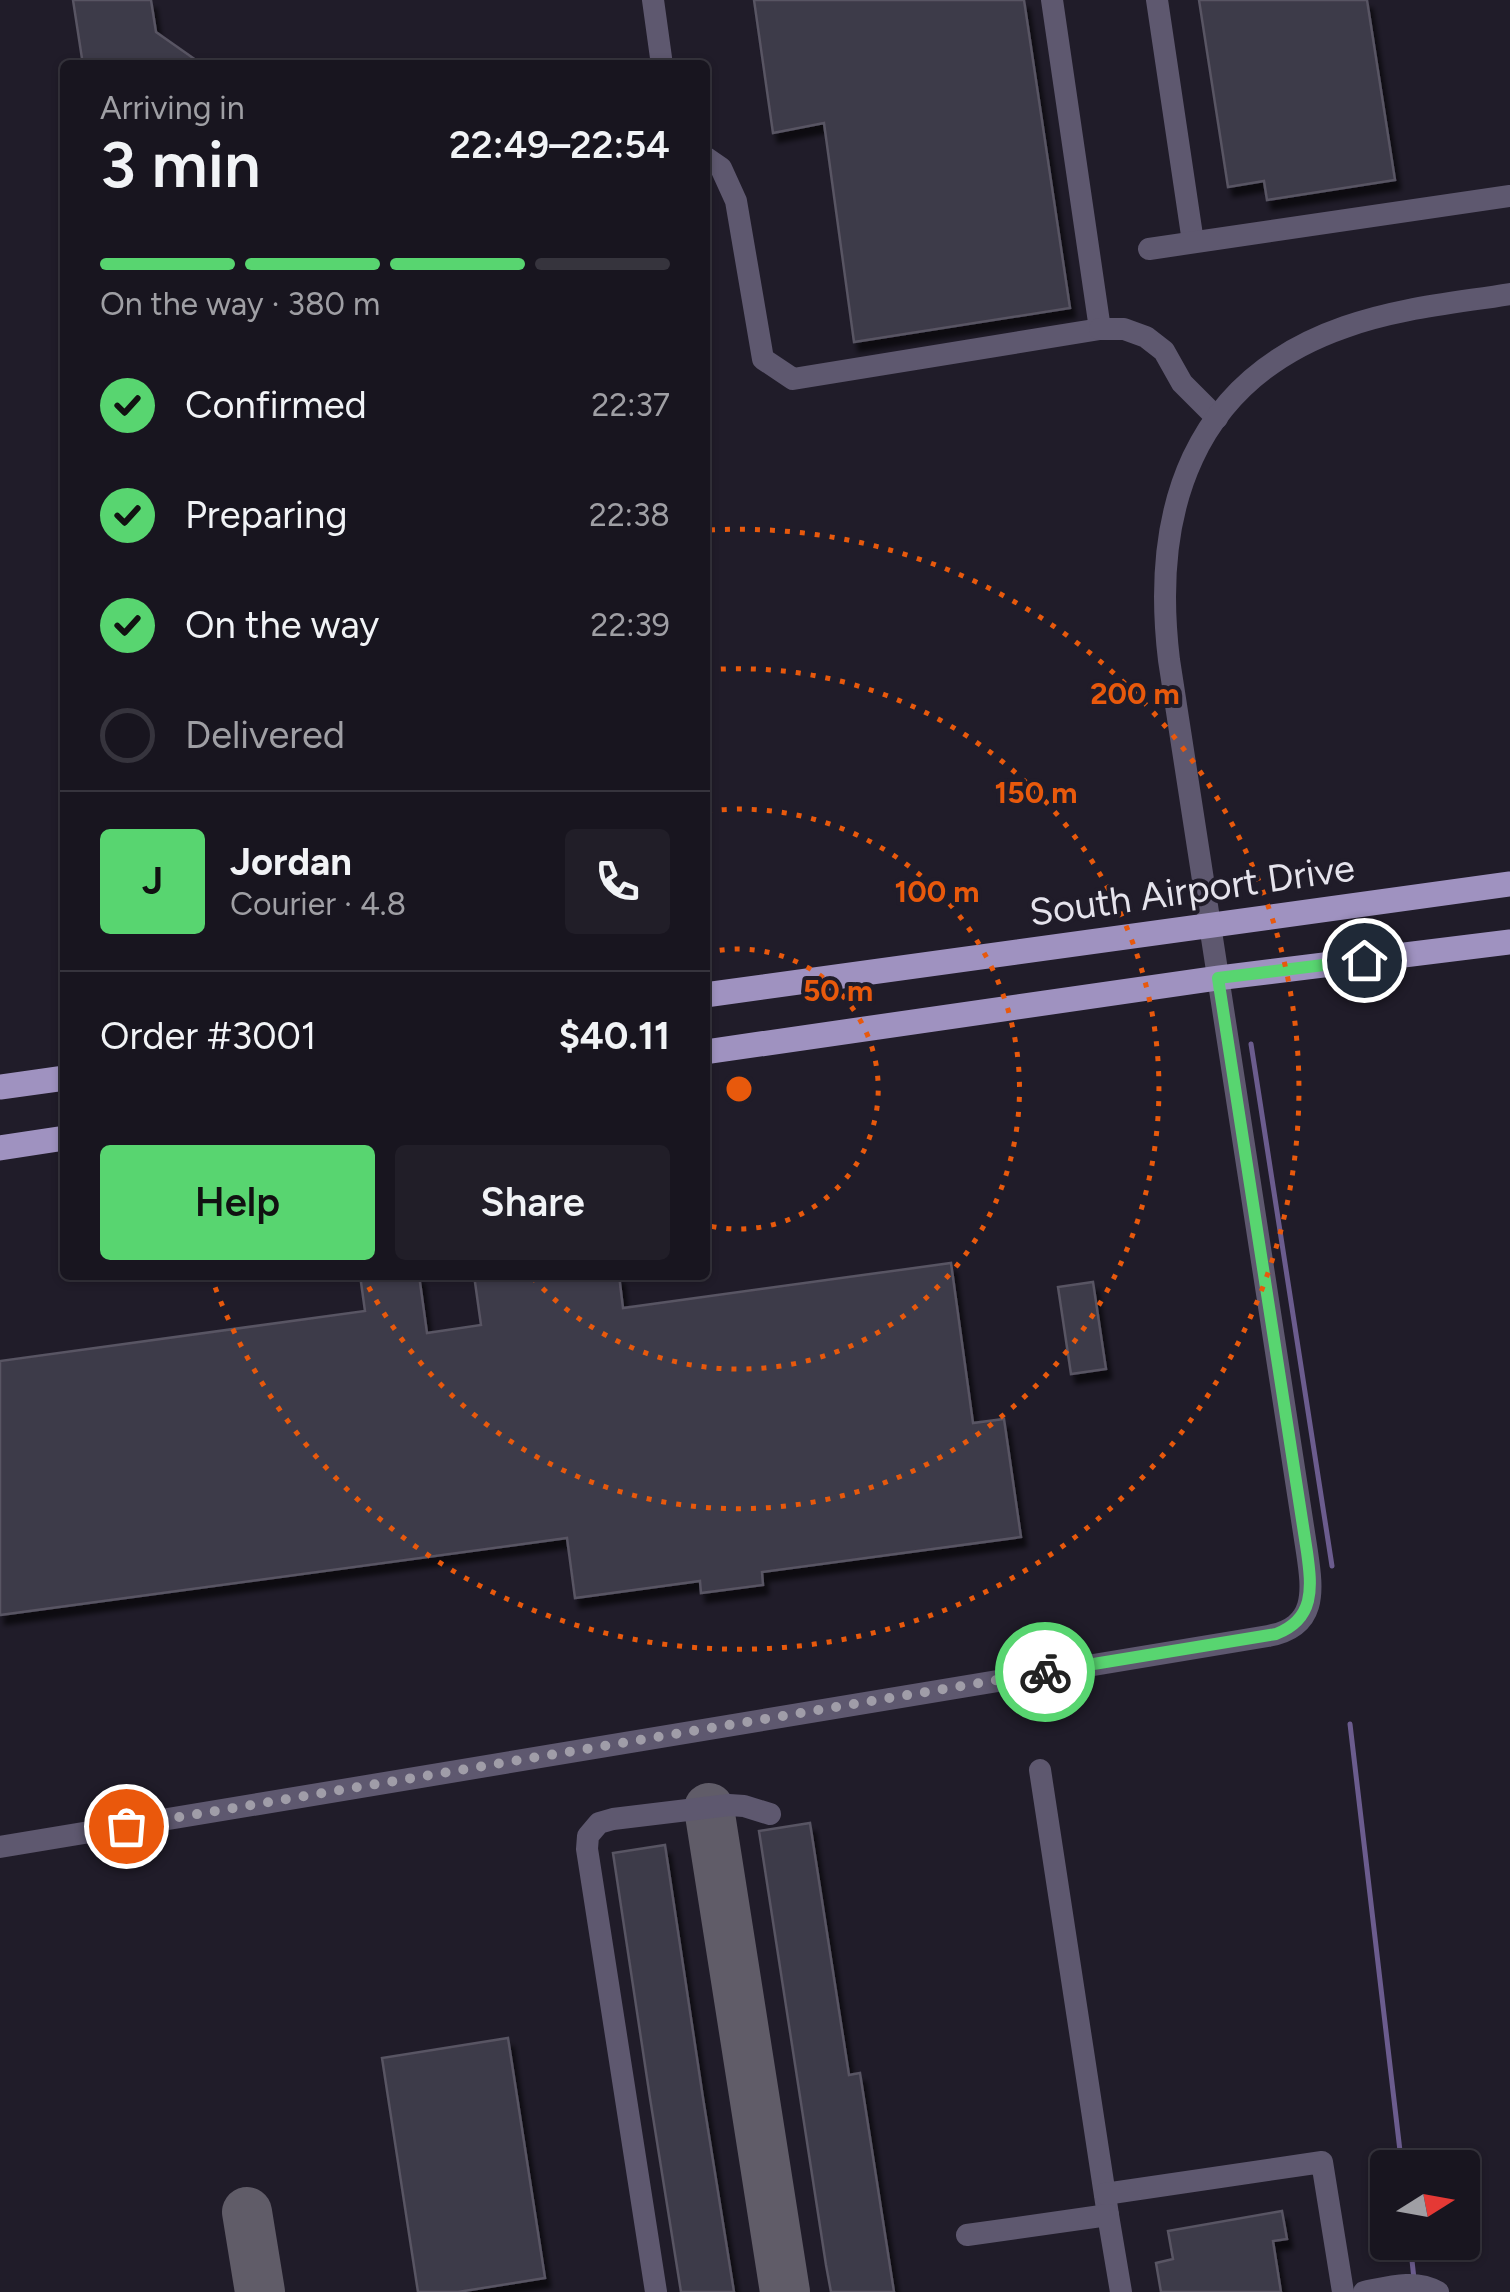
<!DOCTYPE html>
<html lang="en">
<head>
<meta charset="utf-8">
<style>
	body { margin:0; font-family:Figtree,sans-serif; background:#211e28; color:#f1f3f6; height:100vh; display:flex; flex-direction:column; font-size:38px; white-space:nowrap }
	* { box-sizing:border-box; margin:0 }
	p { font-size:32px; color:#9f9fa4 }
	.icon { flex:none; width:55px; height:55px; fill:none; stroke:currentColor; stroke-width:2; stroke-linecap:round; stroke-linejoin:round }
	.map { position:relative; flex:1; overflow:hidden }
	.side { position:absolute; left:60px; top:60px; width:650px; height:1220px; display:flex; flex-direction:column; background:#18151f; border-radius:10px; box-shadow:0 2px 8px #0004,0 0 0 2px #36343d }
	.side>* { flex:none }
	.needle { width:65px; rotate:79deg }
	.controls { position:absolute; left:1370px; top:2150px; display:grid; gap:20px }
	.controls a { display:grid; place-items:center; width:110px; height:110px; border-radius:10px; background:#18151f; box-shadow:0 2px 8px #0004,0 0 0 2px #36343d; font-size:50px }
	.pin { position:absolute; display:grid; place-items:center; width:85px; height:85px; color:#fff; margin:-42px; border:5px solid #fff; border-radius:50%; box-shadow:0 2px 10px #0007 }
	.courier { position:absolute; display:grid; place-items:center; width:100px; height:100px; margin:-50px; border:8px solid #58d570; border-radius:50%; background:#fff; color:#222; box-shadow:0 2px 12px #0007 }
	.headline em { font-style:normal; font-weight:600 }
	.headline div { display:flex; flex-direction:column-reverse }
	.headline { display:flex; align-items:center; justify-content:space-between; height:170px; padding:0 40px }
	h1 { font-size:65px; font-weight:600; line-height:75px }
	.bar { display:grid; grid-template-columns:repeat(4,1fr); gap:15px 10px; align-content:center; height:120px; padding:0 40px }
	.bar i { height:12px; border-radius:8px; background:#36343d }
	.bar .on { background:#58d570 }
	.bar p { grid-column:span 4 }
	.line { display:flex; align-items:center; gap:25px; padding:0 40px; border-top:2px solid #36343d }
	.line div { flex:1 }
	.round { display:grid; place-items:center; flex:none; width:105px; height:105px; border-radius:10px; background:#211e28 }
	ol { padding:0 40px; list-style:none }
	li { display:flex; align-items:center; gap:30px; height:110px }
	li p { margin-inline-start:auto }
	li .icon { padding:10px; border-radius:50%; background:#58d570; color:#111; stroke-width:4 }
	li:last-child { color:#9f9fa4 }
	li i { width:55px; height:55px; border:5px solid #36343d; border-radius:50% }
	.cta { display:flex; gap:20px; margin-top:auto; padding:20px 40px }
	.cta a { flex:1; height:115px; border-radius:10px; background:#58d570; color:#111; font-size:40px; font-weight:600; line-height:115px; text-align:center }
	.cta a+a { background:#211e28; color:#f1f3f6 }
	.map>svg:first-child { display:block }
	.lines { fill:none; stroke-linecap:round; stroke-linejoin:round }
	.stream { stroke:#6b5c8e; stroke-width:5 }
	.taxiway { stroke:#605c68; stroke-width:50 }
	.building { fill:#3e3a48; stroke:#585463; stroke-width:2.5; filter:url(#shadow) }
	.minor { stroke:#5e586f; stroke-width:22 }
	.major { stroke:#9f92c0; stroke-width:25 }
	.done { stroke:#a09da8; stroke-width:10; stroke-dasharray:0 18 }
	.route { stroke:#58d570; stroke-width:12 }
	.ring { fill:none; stroke:#e8590c; stroke-width:5; stroke-dasharray:5 10 }
	.labels { text-anchor:middle; dominant-baseline:central; stroke-width:8; stroke-linejoin:round; paint-order:stroke }
	.street-label { font-size:38px; fill:#e5e3ec; stroke:#201c29 }
	.centre { fill:#e8590c; stroke:#201c29; stroke-width:5 }
	.ring-label { font-size:30px; text-anchor:middle; font-weight:bold; fill:#e8590c; stroke:#201c29; stroke-width:8; stroke-linejoin:round; paint-order:stroke }
</style>
</head>
<body>
<div class="map">
<svg width="1510" height="2292" viewBox="0 0 1510 2292">
	<defs>
		<filter id="shadow"><feDropShadow dx="5" dy="9" stdDeviation="2.5" flood-color="#0009"/></filter>
	</defs>
	<rect width="100%" height="100%" fill="#201c29"/>
	<g class="lines">
		<g class="stream">
			<path d="M1251,1044L1332,1566"/>
			<path d="M1350,1724L1402,2168"/>
			<path d="M1410,2242L1414,2279"/>
		</g>
		<g class="taxiway">
			<path d="M709,1808L785,2292"/>
			<path d="M247,2212L260,2292"/>
		</g>
	</g>
	<g class="building">
		<path d="M73,0H151L156,32L203,65H83Z"/>
		<path d="M754,0H1024L1070,308L854,342L824,123L773,133Z"/>
		<path d="M1199,0H1367L1395,180L1267,200L1264,181L1228,187Z"/>
		<path d="M951,1263L973,1423L1004,1419L1021,1537L762,1572L763,1585L701,1593L700,1581L575,1598L567,1538L0,1615V1361L365,1311L360,1275H419L427,1333L481,1325L474,1275H619L623,1308Z"/>
		<path d="M1093,1282L1106,1369L1071,1374L1058,1287Z"/>
		<path d="M810,1823L849,2075L860,2073L894,2292H831L826,2265L759,1831Z"/>
		<path d="M665,1845L703,2098L734,2292H681L650,2098L613,1853Z"/>
		<path d="M508,2038L545,2278L458,2292H418L382,2058Z"/>
		<path d="M1282,2211L1287,2239L1273,2241L1281,2292H1161L1156,2263L1173,2259L1168,2231Z"/>
	</g>
	<g class="lines">
		<g class="minor">
			<path d="M653,0L662,65"/>
			<path d="M1157,0L1193,242"/>
			<path d="M705,157L721,168L736,201L763,359L793,379L1100,329L1052,0"/>
			<path d="M1149,249L1510,196"/>
			<path d="M1100,329H1124L1146,337L1164,351L1182,383L1217,418"/>
			<path d="M1040,1770L1108,2215"/>
			<path d="M0,1847L1268,1636C1317,1627 1313,1592 1307,1552L1169,660C1151,511 1192,380 1345,327C1398,308 1455,303 1510,294"/>
			<path d="M1105,2194L1322,2162L1343,2292"/>
			<path d="M967,2235L1108,2215L1121,2292"/>
			<path d="M656,2292L587,1849L588,1836L599,1823L613,1819L729,1805L744,1806L770,1814"/>
			<path d="M1364,2292C1389,2287 1415,2279 1438,2292"/>
		</g>
		<g class="major">
			<path d="M705,995L1510,884"/>
			<path d="M705,1052L1218,978L1510,942"/>
			<path d="M0,1087L65,1078"/>
			<path d="M0,1148L65,1138"/>
		</g>
	</g>
	<g class="lines">
		<path class="done" d="M126,1826L1045,1672"/>
		<path class="route" d="M1045,1672L1276,1634C1315,1619 1312,1588 1307,1552L1218,978L1364,960"/>
	</g>
	<g class="ring">
		<path d="M705 953A140 140 0 1 1 705 1225"/>
		<path d="M707 811A280 280 0 1 1 531 1276"/>
		<path d="M706 670A420 420 0 1 1 363 1276"/>
		<path d="M710 530A560 560 0 1 1 211 1276"/>
	</g>
	<g class="labels">
		<g class="street-label">
			<text transform="translate(1192 890) rotate(-8)">South Airport Drive</text>
		</g>
	</g>
	<circle cx="739" cy="1089" r="15" class="centre"/>
	<g class="ring-label">
		<text x="1135" y="704">200 m</text>
		<text x="1036" y="803">150 m</text>
		<text x="937" y="902">100 m</text>
		<text x="838" y="1001">50 m</text>
	</g>
</svg>
<div class="controls">
<a><svg class="needle" viewBox="-14 -14 28 28"><path d="M0-13l5 13h-10z" fill="#e53935"/><path d="M0 13l5-13h-10z" fill="#9f9fa4"/></svg></a>
</div>
<div class="pin" style="left:126px;top:1826px;background:#ea580c"><svg class="icon" aria-label="bag" viewBox="0 0 24 24"><path d="M5 8h14l-1 12H6zM9 8a3 3 0 0 1 6 0"/></svg></div>
<div class="pin" style="left:1364px;top:960px;background:#1f2937"><svg class="icon" aria-label="home" viewBox="0 0 24 24"><path d="M3 11l9-7 9 7M6 9v11h12V9"/></svg></div>
<div class="courier" style="left:1045px;top:1672px"><svg class="icon" aria-label="bike" viewBox="0 0 24 24"><circle cx="6" cy="16" r="4"/><circle cx="18" cy="16" r="4"/><path d="M6 16l4-8h5l3 8M10 8l3 8H6M13 5h3"/></svg></div>
<section class="side">
<div class="headline"><div><h1>3 min</h1><p>Arriving in</p></div><em>22:49–22:54</em></div>
<div class="bar"><i class="on"></i><i class="on"></i><i class="on"></i><i></i><p>On the way · 380 m</p></div>
<ol>
<li><svg class="icon" aria-label="check" viewBox="0 0 24 24"><path d="M5 12l5 5 9-10"/></svg>Confirmed<p>22:37</p></li>
<li><svg class="icon" aria-label="check" viewBox="0 0 24 24"><path d="M5 12l5 5 9-10"/></svg>Preparing<p>22:38</p></li>
<li><svg class="icon" aria-label="check" viewBox="0 0 24 24"><path d="M5 12l5 5 9-10"/></svg>On the way<p>22:39</p></li>
<li><i></i>Delivered</li>
</ol>
<div class="line" style="height:180px"><b class="round" style="background:#58d570;color:#111">J</b><div><b>Jordan</b><p>Courier · 4.8</p></div><a class="round"><svg class="icon" aria-label="phone" viewBox="0 0 24 24"><path d="M5 4h4l2 5-3 2q2 4 5 5l2-3 5 2v4C11 20 4 13 5 4z"/></svg></a></div>
<div class="line" style="height:130px"><div>Order #3001</div><b>$40.11</b></div>
<div class="cta"><a>Help</a><a>Share</a></div>
</section>
</div>
</body>
</html>
